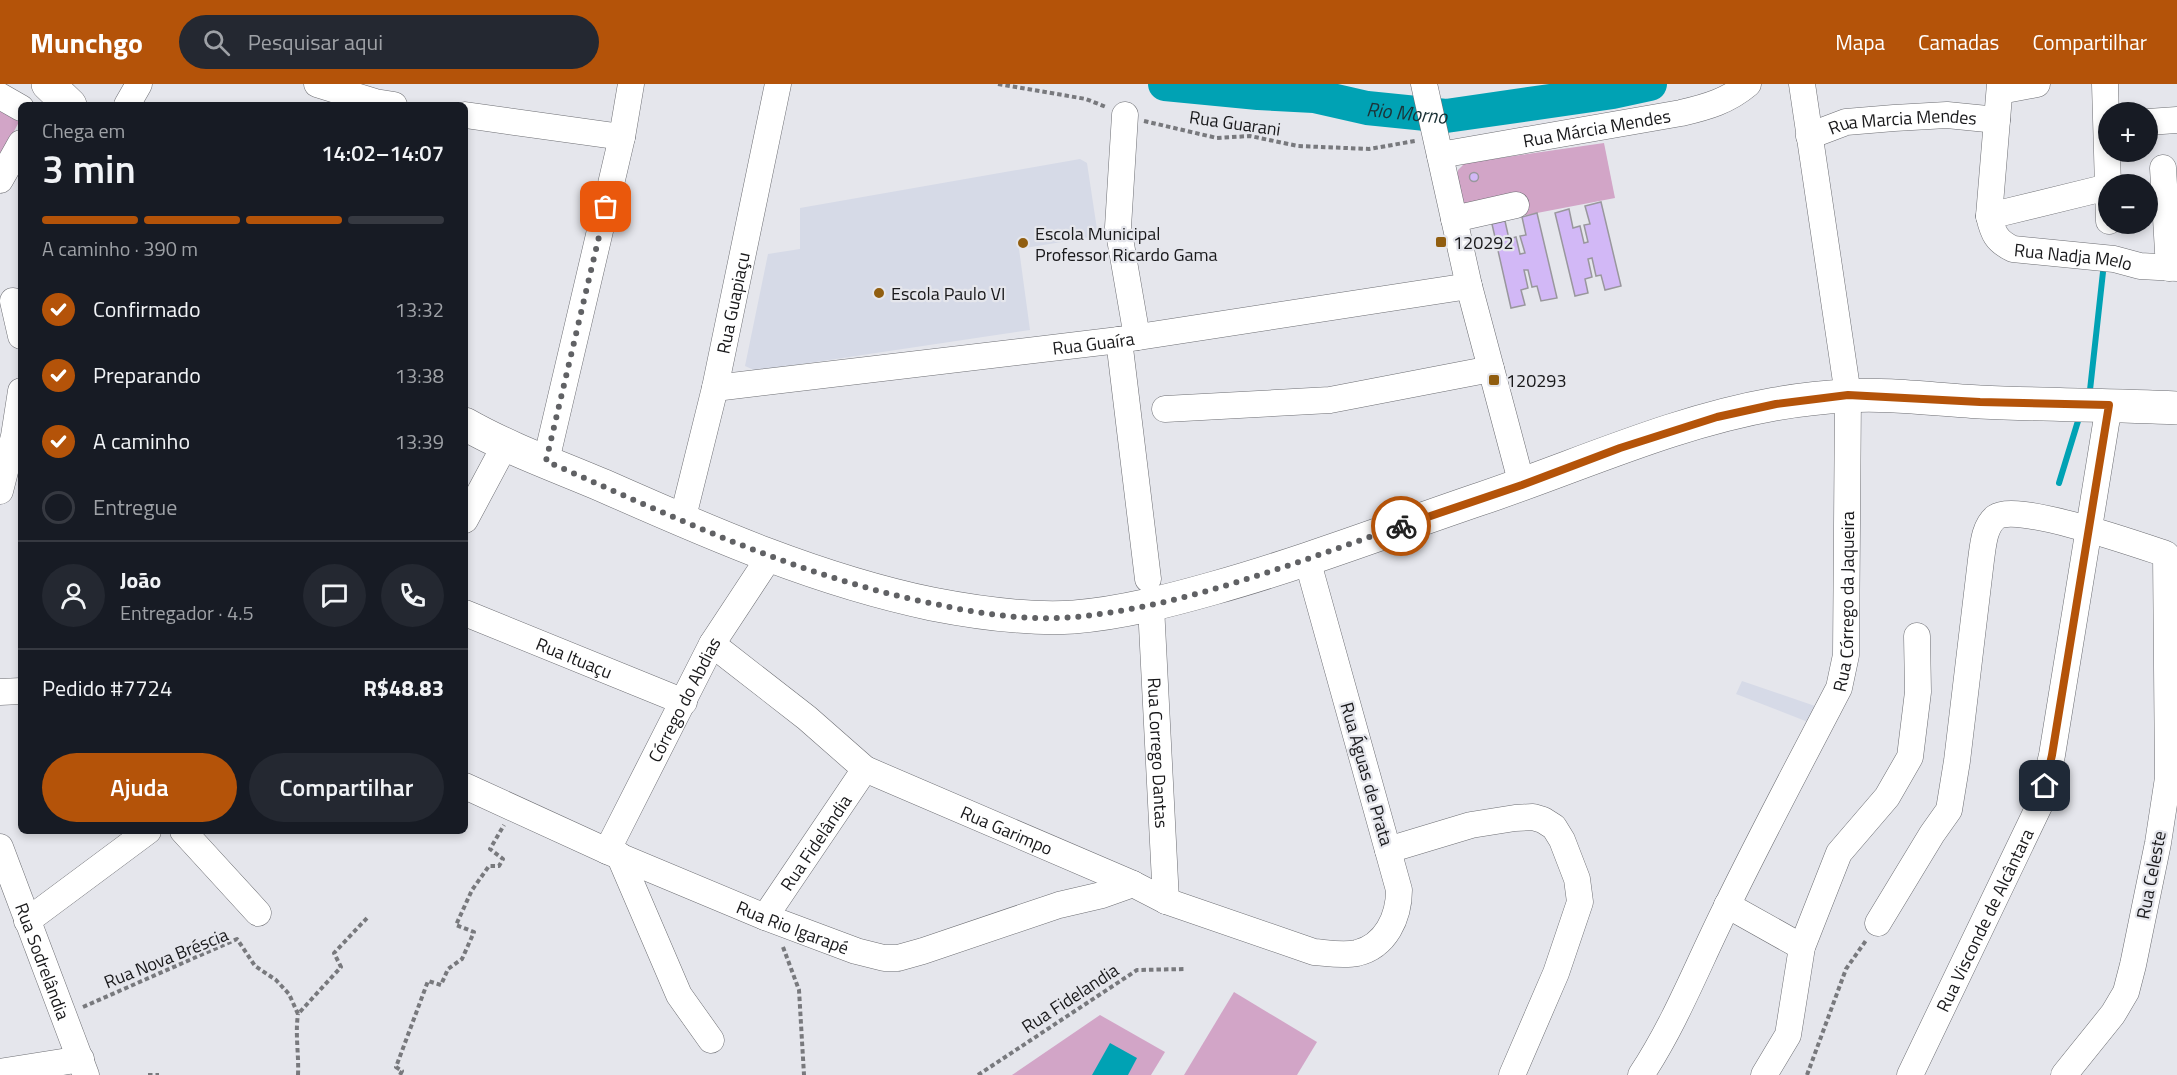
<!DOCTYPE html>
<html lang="pt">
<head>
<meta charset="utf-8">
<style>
	body { margin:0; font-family:"Titillium Web",sans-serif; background:#242831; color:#f1f3f6; height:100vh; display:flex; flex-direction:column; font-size:22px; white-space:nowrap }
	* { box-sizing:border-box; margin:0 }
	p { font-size:20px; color:#9ea1a6 }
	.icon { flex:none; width:33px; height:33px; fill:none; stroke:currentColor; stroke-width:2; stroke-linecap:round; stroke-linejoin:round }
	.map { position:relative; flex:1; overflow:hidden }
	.side { position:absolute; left:18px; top:18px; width:450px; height:732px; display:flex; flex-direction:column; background:#171b24; border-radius:9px; box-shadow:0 3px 9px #0003 }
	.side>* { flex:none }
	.fabs { position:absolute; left:2098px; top:18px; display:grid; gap:12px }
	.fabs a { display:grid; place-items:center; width:60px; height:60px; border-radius:50%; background:#171b24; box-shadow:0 3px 9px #0003; font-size:30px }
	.pin { position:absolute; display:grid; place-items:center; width:51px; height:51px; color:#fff; margin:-26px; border-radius:12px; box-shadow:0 3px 9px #0006 }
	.courier { position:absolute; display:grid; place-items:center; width:60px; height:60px; margin:-30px; border:4px solid #b45309; border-radius:50%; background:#fff; color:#222; box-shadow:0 2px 8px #0007 }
	.summary em { font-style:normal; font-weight:600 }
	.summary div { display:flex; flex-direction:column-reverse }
	.summary { display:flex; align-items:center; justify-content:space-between; height:102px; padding:0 24px }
	h1 { font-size:39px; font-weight:600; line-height:45px }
	.bar { display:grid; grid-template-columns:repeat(4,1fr); gap:9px 6px; align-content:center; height:72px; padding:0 24px }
	.bar i { height:8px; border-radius:4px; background:#363941 }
	.bar .current { background:#b45309 }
	.bar p { grid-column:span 4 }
	.line { display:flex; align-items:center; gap:15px; padding:0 24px; border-top:2px solid #363941 }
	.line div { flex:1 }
	.round { display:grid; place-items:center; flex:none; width:63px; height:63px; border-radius:32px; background:#242831 }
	ol { padding:0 24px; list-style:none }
	li { display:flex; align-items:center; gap:18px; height:66px }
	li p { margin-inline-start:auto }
	li .icon { padding:6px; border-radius:50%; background:#b45309; color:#fff; stroke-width:4 }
	li:last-child { color:#9ea1a6 }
	li i { width:33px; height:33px; border:3px solid #363941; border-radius:50% }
	.cta { display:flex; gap:12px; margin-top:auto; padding:12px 24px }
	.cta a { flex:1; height:69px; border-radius:36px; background:#b45309; color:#fff; font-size:24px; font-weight:600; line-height:69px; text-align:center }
	.cta a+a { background:#242831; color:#f1f3f6 }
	header { display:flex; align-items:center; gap:36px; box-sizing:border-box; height:84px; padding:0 30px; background:#b45309; color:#fff }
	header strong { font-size:28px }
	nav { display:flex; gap:33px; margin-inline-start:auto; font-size:21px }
	.search { width:420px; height:54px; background:#242831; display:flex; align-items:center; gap:15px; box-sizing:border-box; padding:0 21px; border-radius:33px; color:#9ea1a6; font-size:22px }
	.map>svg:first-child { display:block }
	.built { fill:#d6dae7 }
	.green { fill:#d2a5c7 }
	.water { fill:#00a2b4 }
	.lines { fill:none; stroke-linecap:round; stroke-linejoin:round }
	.stream { stroke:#00a2b4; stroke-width:6 }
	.river { stroke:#00a2b4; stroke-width:34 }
	.building { fill:#d2b8f6; stroke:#99979d; stroke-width:1.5 }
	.minor-casing { stroke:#6d6e73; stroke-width:27 }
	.major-casing { stroke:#6d6e73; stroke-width:34 }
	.path { stroke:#78797d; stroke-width:4; stroke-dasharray:4.5 3; stroke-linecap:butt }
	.minor { stroke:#fff; stroke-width:26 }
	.major { stroke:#fff; stroke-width:33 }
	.done { stroke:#606164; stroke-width:6; stroke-dasharray:0 10.8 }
	.route { stroke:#b45309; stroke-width:8 }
	.poi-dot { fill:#915e10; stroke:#e5e6ec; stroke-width:2 }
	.labels { text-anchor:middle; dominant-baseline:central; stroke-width:4.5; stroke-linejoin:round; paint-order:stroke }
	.street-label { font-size:18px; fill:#19191b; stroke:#e5e6ec }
	.poi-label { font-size:18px; fill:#19191b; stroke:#e5e6ec; text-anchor:start }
	.water-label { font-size:20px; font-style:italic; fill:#1c3236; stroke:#e5e6ec }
</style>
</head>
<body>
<header>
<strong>Munchgo</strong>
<div class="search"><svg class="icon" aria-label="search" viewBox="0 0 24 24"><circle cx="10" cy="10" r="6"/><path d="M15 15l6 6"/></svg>Pesquisar aqui</div>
<nav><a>Mapa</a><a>Camadas</a><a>Compartilhar</a></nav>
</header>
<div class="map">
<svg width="2177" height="991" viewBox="0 0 2177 991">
	<rect width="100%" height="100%" fill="#e5e6ec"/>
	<g class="built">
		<path d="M1080,75L1087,79L1098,152L1019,165L1030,246L756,287L745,282L768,170L800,165V124Z"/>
		<path d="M1742,597L1815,622L1808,638L1736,610Z"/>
	</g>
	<g class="green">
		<path d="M0,23L21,34L0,74Z"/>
		<path d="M1604,59L1615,114L1469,142L1457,92L1458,86L1465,79Z"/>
		<path d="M1234,908L1317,958L1297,991H1184Z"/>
		<path d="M1100,931L1165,968L1151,991H1012Z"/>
	</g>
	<path class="water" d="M1110,959L1137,974L1128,991H1092Z"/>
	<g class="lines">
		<g class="stream">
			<path d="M2090,306L2103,188"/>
			<path d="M2059,399L2078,337"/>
		</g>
		<path class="river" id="s1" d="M1165,0L1258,9L1314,12L1367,24L1446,32L1613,8L1650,0"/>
	</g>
	<g class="building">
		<circle cx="1474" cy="93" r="4.5"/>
		<path d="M1601,118L1621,202L1605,206L1601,191L1596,192L1592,174L1588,175L1592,193L1585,195L1588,209L1575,212L1555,129L1569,125L1573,144L1580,142L1584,159L1588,158L1584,141L1590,140L1585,122Z"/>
		<path d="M1537,129L1557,214L1541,217L1537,202L1532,203L1528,186H1524L1528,204L1521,206L1525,221L1511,224L1492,140L1505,137L1509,155L1516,153L1520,170L1525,169L1520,152L1526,151L1522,133Z"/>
	</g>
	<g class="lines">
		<defs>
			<g id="minor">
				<path d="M317,0L375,18L394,21"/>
				<path d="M1424,0L1469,202L1522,401"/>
				<path id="s2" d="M2000,0L1989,132C1993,149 1996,157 2013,165L2114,175L2140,182L2177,184"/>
				<path d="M2105,0L2109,137"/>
				<path d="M2000,7L2037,0"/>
				<path d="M0,12L21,24"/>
				<path d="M127,21L139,0"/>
				<path d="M465,31L622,53"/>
				<path d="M1125,31L1118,143L1137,253"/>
				<path d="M2148,38L2177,36"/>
				<path id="s3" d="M1809,52L1846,38L1894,34L1947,31L1997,36"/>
				<path id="s4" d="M1440,71L1681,29C1707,23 1728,17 1748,0"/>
				<path d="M2163,84L2169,184"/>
				<path d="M0,96L21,59"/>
				<path d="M1989,132L2108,103"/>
				<path d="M1454,135L1516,121"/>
				<path d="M13,217L21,252"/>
				<path d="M1119,256L1148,495"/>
				<path id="s5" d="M715,304L1119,256L1469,202"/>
				<path d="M1165,325L1330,316L1491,285"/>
				<path d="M546,377L622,53L631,0"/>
				<path d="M0,407L14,352L21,307"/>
				<path d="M465,436L505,361"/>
				<path id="s6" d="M682,437L715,304L778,0"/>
				<path id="s7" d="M1151,522L1166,817"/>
				<path id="s8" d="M465,529L684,618"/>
				<path id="s9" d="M712,560L807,634L865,685L1133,800L1166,817L1314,868C1327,869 1343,872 1357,869C1386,862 1399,833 1399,806L1307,475"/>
				<path d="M0,608L21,607"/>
				<path id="s10" d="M465,702L607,767L765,833L856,867L884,874H898L923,867L1059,821L1102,811L1133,800"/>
				<path d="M183,747L258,829"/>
				<path id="s11" d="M0,763L86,991"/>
				<path d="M1388,766L1471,741L1515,734L1533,733L1543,736L1554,743L1562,756L1577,795L1580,818L1556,889L1512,991"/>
				<path id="s12" d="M607,767L712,560L770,472"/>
				<path d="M619,771L679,911L711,956"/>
				<path d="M1727,821L1802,863"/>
				<path id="s13" d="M765,833L865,685"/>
				<path d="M27,837L148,747"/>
				<path d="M1878,839L1932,750L1949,726L1957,677L1981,476C1983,462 1984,442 1996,433C2016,418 2139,461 2166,470L2168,694L2158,759L2133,881L2126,908L2113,930L2064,991"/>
				<path d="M0,988L81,975"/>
				<path id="s14" d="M1641,991C1676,938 1698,880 1726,824C1762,750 1801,677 1839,604L1846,571L1848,311L1802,0"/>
				<path d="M1764,991L1788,951L1802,863L1839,769L1887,713L1910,673L1918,608L1917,552"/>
				<path id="s15" d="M1910,991L2041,718L2052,671L2109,321"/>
			</g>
			<g id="major">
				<path d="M48,0L70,21"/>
				<path d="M465,340C509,365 557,382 604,402C710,449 817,496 932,520C978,529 1026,536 1074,533C1122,529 1168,517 1214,504C1303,479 1389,446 1477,416C1576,383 1672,338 1775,320C1798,316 1823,313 1846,312C1890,309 1936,316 1980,318C2046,321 2111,321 2177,324"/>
			</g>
		</defs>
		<use href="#minor" class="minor-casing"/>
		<use href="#major" class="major-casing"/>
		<g class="path">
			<path d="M998,0L1086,15L1106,23"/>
			<path d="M1144,37L1217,54L1250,52L1298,62L1369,65L1415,57"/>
			<path d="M783,863L799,906L804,991"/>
			<path d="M83,923L237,855L255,882L276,896L289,910L298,930L341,883L334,869L367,834"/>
			<path d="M148,991H159"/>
			<path d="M298,991C299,970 295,951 298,930"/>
			<path d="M400,991L402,987L396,983L428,897L441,901L448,885L462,875L474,848L456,841L472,806L489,782H499L503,775L490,765L504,741"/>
			<path d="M978,991L1137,886L1185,885"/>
			<path d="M1807,991L1846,885L1867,855"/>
		</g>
		<use href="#minor" class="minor"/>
		<use href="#major" class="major"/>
	</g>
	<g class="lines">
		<path class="done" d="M606,123L546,377C673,433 799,493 935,520C980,530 1028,537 1075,533C1187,522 1294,479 1401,442"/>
		<path class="route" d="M1401,442L1522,401L1620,364L1717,333L1776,320L1848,311L1980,318L2109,321L2052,671L2045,702"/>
	</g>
	<g class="poi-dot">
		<rect x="1435" y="152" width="12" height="12" rx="3"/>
		<circle cx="1023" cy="159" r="6"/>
		<circle cx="879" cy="209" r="6"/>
		<rect x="1488" y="290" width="12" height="12" rx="3"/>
	</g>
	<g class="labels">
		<g class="street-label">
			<text transform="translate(1235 39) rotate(8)">Rua Guarani</text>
			<text stroke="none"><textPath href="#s3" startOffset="96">Rua Marcia Mendes</textPath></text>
			<text stroke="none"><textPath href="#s4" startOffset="159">Rua Márcia Mendes</textPath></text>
			<text stroke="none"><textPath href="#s2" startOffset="236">Rua Nadja Melo</textPath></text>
			<text stroke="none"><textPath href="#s6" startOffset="224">Rua Guapiaçu</textPath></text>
			<text stroke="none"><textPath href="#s5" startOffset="381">Rua Guaíra</textPath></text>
			<text stroke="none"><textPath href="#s14" startOffset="522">Rua Córrego da Jaqueira</textPath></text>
			<text stroke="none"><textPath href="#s8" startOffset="118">Rua Ituaçu</textPath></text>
			<text stroke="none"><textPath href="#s12" startOffset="170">Córrego do Abdias</textPath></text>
			<text stroke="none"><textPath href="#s7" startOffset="147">Rua Corrego Dantas</textPath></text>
			<text transform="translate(1367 690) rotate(74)">Rua Águas de Prata</text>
			<text stroke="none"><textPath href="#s9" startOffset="352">Rua Garimpo</textPath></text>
			<text stroke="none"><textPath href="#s13" startOffset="90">Rua Fidelândia</textPath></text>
			<text transform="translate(2151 791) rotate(-79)">Rua Celeste</text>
			<text stroke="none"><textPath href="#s15" startOffset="172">Rua Visconde de Alcântara</textPath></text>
			<text stroke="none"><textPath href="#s10" startOffset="357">Rua Rio Igarapé</textPath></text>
			<text transform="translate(166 874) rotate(-22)">Rua Nova Bréscia</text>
			<text stroke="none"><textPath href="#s11" startOffset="122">Rua Sodrelândia</textPath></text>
			<text transform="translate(1070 914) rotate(-33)">Rua Fidelandia</text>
		</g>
		<g class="poi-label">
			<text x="1035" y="149">Escola Municipal<tspan x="1035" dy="21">Professor Ricardo Gama</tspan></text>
			<text x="1453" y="158">120292</text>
			<text x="891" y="209">Escola Paulo VI</text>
			<text x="1506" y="296">120293</text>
		</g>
		<g class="water-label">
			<text stroke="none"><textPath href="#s1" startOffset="244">Rio Morno</textPath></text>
		</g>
	</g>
</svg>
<div class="fabs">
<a>+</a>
<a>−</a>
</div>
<div class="pin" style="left:606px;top:123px;background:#ea580c"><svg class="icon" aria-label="bag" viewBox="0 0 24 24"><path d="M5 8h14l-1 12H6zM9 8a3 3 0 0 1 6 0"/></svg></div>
<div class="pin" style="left:2045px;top:702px;background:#1f2937"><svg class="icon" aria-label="home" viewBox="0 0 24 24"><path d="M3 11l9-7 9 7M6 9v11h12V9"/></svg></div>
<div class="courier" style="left:1401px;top:442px"><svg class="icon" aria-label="bike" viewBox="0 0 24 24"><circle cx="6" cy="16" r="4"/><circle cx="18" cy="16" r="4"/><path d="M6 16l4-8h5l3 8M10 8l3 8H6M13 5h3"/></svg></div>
<section class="side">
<div class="summary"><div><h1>3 min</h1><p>Chega em</p></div><em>14:02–14:07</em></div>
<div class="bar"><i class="current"></i><i class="current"></i><i class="current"></i><i></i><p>A caminho · 390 m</p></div>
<ol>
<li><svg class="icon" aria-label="check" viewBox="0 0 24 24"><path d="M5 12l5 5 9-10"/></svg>Confirmado<p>13:32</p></li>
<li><svg class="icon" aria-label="check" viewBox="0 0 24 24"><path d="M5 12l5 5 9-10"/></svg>Preparando<p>13:38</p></li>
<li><svg class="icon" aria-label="check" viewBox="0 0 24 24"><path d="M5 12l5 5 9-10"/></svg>A caminho<p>13:39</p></li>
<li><i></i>Entregue</li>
</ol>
<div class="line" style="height:108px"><a class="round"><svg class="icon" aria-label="person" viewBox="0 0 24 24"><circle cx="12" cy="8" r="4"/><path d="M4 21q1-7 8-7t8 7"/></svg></a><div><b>João</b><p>Entregador · 4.5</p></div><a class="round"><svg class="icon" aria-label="chat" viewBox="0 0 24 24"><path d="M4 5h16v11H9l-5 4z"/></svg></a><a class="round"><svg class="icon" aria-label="phone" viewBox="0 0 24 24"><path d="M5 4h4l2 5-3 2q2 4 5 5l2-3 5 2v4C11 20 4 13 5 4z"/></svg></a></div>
<div class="line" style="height:78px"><div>Pedido #7724</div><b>R$48.83</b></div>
<div class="cta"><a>Ajuda</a><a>Compartilhar</a></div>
</section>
</div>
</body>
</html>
